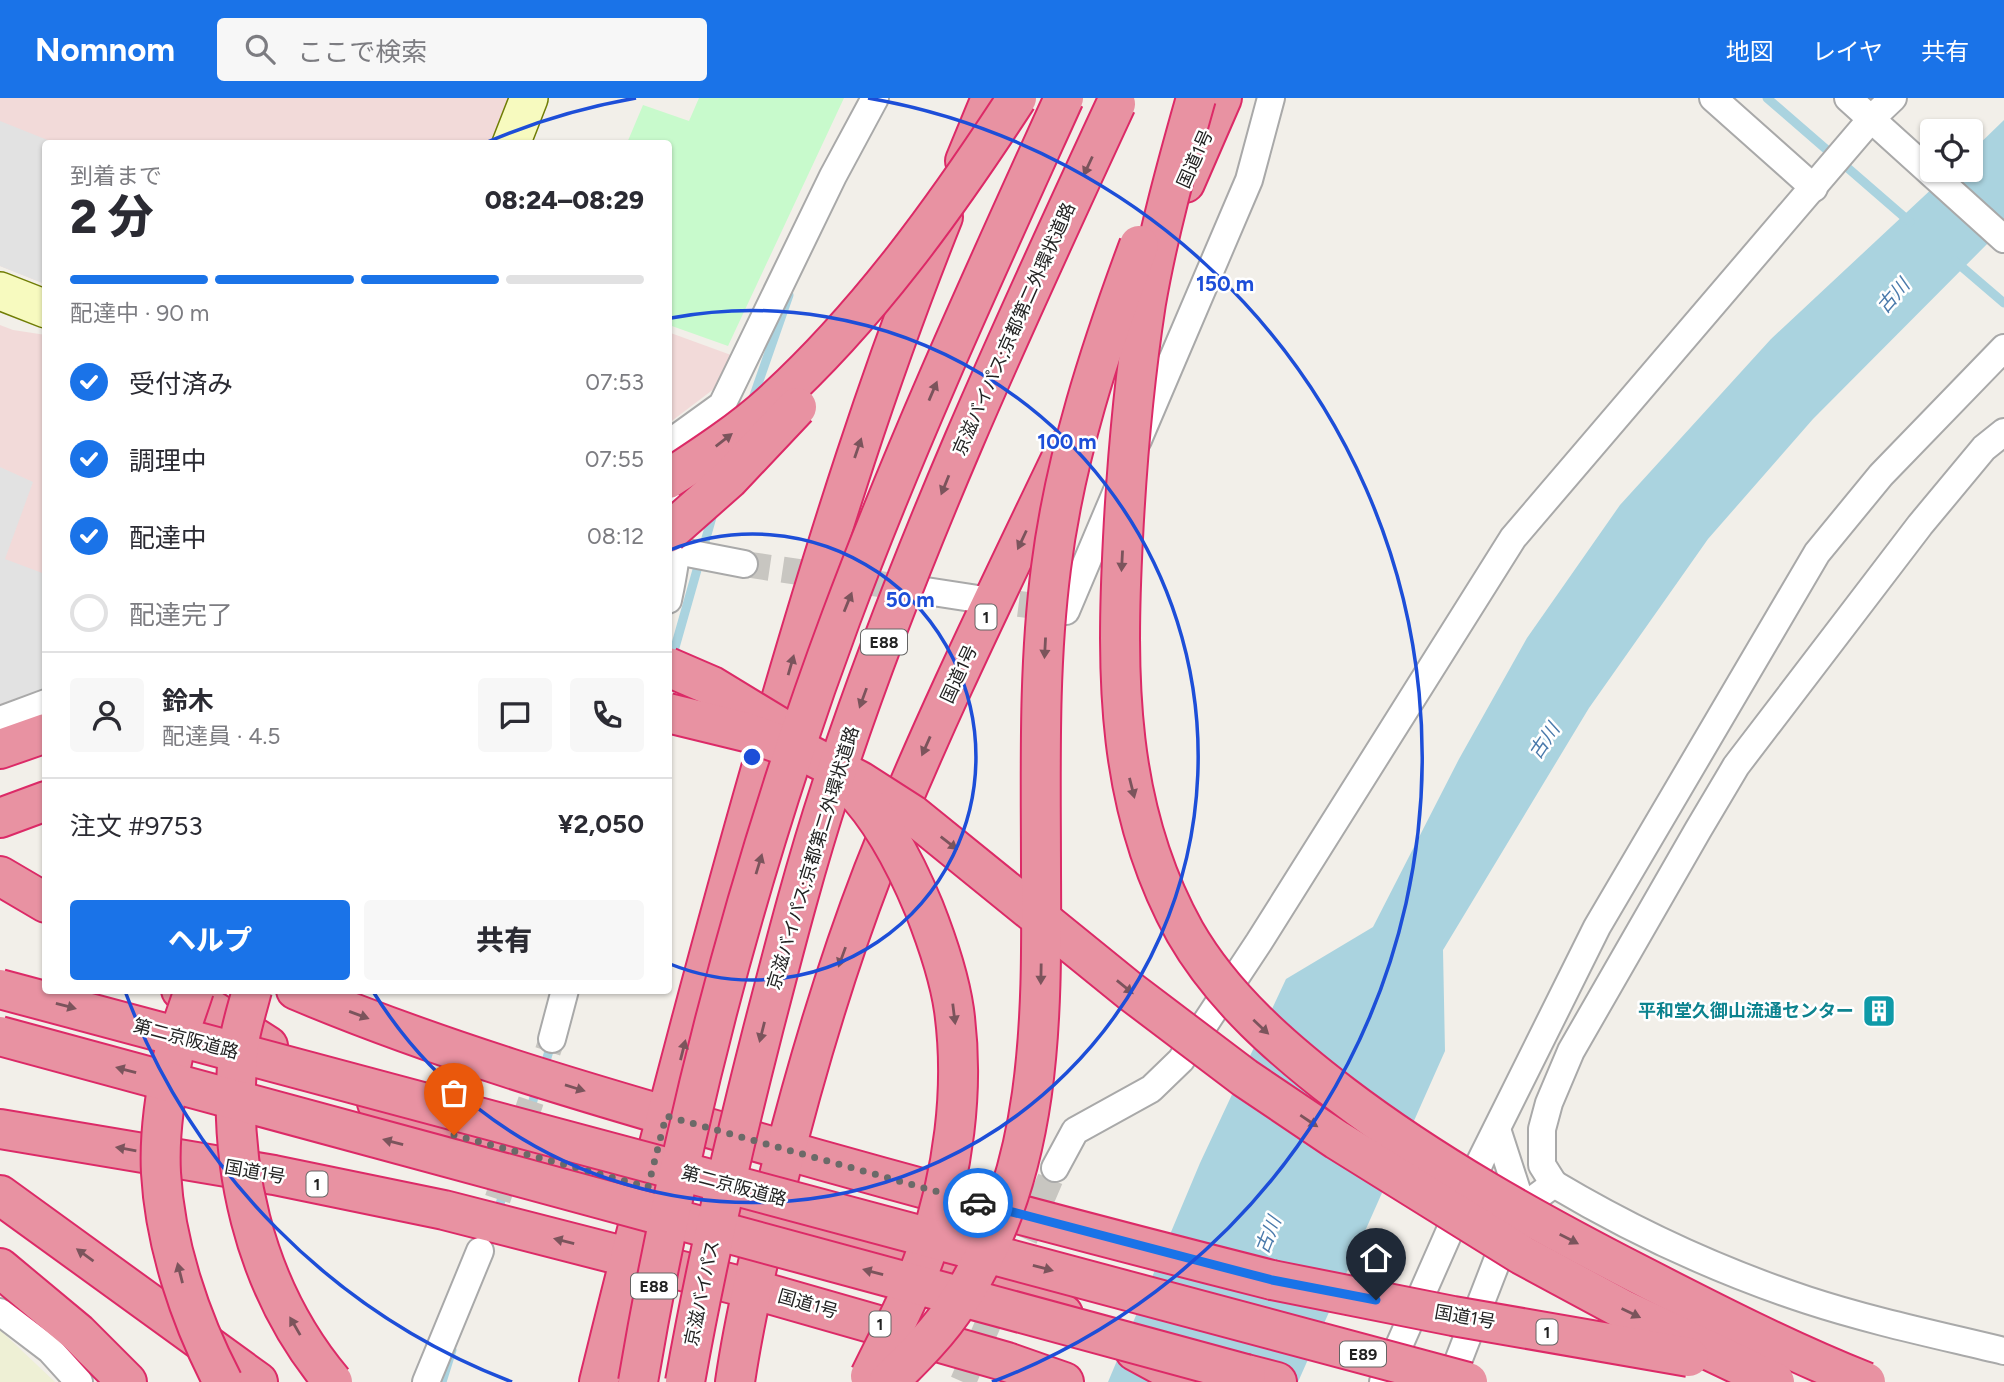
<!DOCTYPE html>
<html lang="ja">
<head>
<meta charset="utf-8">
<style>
	body { margin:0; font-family:Figtree,"Noto Sans JP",sans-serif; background:#f7f7f7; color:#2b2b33; height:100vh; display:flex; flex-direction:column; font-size:26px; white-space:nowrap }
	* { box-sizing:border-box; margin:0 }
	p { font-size:23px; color:#7c7c81 }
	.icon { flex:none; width:38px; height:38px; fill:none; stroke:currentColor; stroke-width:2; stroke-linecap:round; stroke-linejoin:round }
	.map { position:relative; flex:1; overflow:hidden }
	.details { position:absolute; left:42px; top:42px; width:630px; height:854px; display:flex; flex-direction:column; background:#fff; border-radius:7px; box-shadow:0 2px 5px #0004 }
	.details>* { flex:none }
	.buttons { position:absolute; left:1920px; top:21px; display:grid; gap:14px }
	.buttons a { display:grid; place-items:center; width:63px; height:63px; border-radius:7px; background:#fff; box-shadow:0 2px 5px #0004; font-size:35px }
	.pin { position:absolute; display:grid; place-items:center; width:60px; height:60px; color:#fff; margin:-72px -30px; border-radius:50% 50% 50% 0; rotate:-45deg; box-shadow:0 0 7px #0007 }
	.pin .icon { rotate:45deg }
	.courier { position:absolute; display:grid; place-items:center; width:70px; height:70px; margin:-35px; border:5px solid #1a73e8; border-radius:50%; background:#fff; color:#222; box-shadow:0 2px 9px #0007 }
	.head em { font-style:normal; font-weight:800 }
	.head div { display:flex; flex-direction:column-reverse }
	.head { display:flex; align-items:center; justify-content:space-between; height:119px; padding:0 28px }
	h1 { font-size:46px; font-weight:800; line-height:52px }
	.bar { display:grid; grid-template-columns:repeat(4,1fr); gap:10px 7px; align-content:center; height:84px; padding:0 28px }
	.bar i { height:9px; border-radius:5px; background:#e1e1e2 }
	.bar .selected { background:#1a73e8 }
	.bar p { grid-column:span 4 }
	.line { display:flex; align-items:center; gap:18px; padding:0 28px; border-top:2px solid #e1e1e2 }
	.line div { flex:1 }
	.round { display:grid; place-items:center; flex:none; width:74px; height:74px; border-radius:7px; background:#f7f7f7 }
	ol { padding:0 28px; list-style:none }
	li { display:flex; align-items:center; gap:21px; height:77px }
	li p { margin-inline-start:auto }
	li .icon { padding:7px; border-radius:50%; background:#1a73e8; color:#fff; stroke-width:4 }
	li:last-child { color:#7c7c81 }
	li i { width:38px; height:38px; border:4px solid #e1e1e2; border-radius:50% }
	.button { display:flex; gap:14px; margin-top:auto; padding:14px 28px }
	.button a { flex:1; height:80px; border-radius:7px; background:#1a73e8; color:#fff; font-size:28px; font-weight:800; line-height:80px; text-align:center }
	.button a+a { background:#f7f7f7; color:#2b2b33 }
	header { display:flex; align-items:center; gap:42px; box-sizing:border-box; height:98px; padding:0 35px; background:#1a73e8; color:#fff }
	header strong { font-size:33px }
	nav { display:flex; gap:38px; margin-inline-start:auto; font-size:24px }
	.search { width:490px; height:63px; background:#f7f7f7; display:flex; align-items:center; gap:18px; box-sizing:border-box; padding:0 24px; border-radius:7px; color:#7c7c81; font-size:26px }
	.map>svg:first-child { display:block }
	.commercial { fill:#f2dad9 }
	.farmland { fill:#eef0d5 }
	.park { fill:#c8facc }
	.parking { fill:#e2e2e2 }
	.water { fill:#aad3df }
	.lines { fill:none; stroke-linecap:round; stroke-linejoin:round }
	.stream { stroke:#aad3df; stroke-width:9 }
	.street-tunnel { stroke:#c8c6c1; stroke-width:26; stroke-dasharray:26 13; stroke-linecap:butt }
	.street-casing { stroke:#a9a9a9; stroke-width:30 }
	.secondary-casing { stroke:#707d05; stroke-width:40 }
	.highway-casing { stroke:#dc2a67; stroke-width:42 }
	.street { stroke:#fff; stroke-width:26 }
	.secondary { stroke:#f7fabf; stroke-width:37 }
	.highway { stroke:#e892a2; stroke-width:38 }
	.highway-bridge-casing { stroke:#dc2a67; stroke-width:42; stroke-linecap:butt }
	.highway-bridge { stroke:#e892a2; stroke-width:38 }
	.oneway { fill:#7b545c }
	.done { stroke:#6b6a68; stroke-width:7; stroke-dasharray:0 12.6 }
	.route { stroke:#1a73e8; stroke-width:9 }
	.ring { fill:none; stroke:#1d4ed8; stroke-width:3.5 }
	.labels { text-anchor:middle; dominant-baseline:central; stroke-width:5; stroke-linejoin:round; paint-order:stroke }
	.shield { fill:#fff; stroke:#646464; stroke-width:2 }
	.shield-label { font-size:16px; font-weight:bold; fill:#222 }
	.street-label { font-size:18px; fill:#222; stroke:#fff }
	.culture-label { font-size:18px; font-weight:bold; fill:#0d838f; stroke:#fff; text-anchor:end }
	.water-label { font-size:19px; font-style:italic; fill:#4a7aab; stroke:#fff }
	.centre { fill:#1d4ed8; stroke:#fff; stroke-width:3.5 }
	.ring-label { font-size:21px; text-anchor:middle; font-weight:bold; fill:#1d4ed8; stroke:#fff; stroke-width:5; stroke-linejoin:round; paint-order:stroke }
</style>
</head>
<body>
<header>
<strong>Nomnom</strong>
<div class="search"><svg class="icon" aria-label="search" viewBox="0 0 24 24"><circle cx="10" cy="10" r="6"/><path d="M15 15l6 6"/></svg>ここで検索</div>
<nav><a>地図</a><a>レイヤ</a><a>共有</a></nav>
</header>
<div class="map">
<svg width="2004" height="1284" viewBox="0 0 2004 1284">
	<rect width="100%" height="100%" fill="#f2efe9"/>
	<g class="commercial">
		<path d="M0,0H509L491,45L46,46L45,186L0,168Z"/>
		<path d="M0,227L13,232L46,237L45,590L0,606Z"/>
		<path d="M668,234L731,257L723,284L669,325Z"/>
	</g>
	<path class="farmland" d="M0,1232L55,1284H0Z"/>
	<path class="park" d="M699,0H844L728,248L669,227L668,46L627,45L643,7L689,23Z"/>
	<g class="parking">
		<path d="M0,23L55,45L46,46L45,186L0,168Z"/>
		<path d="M0,369L33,384L5,461L45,476L46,590L0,606Z"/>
	</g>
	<path class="water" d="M2004,22V129L1813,321L1708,441L1589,610L1443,852L1445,953L1298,1284H1108L1200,1065L1286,881L1373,829L1459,661L1527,540L1620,407L1771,241L1952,72H1970L1971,54Z"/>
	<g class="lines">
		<g class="stream">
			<path d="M1767,0L1910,124"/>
			<path d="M1955,163L2004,205"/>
			<path d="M751,306L789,197"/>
			<path d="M672,560L714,412"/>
			<path d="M543,973L552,943"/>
			<path d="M527,1023L537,989"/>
			<path d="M497,1116L506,1086"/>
			<path d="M442,1284L452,1252"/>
		</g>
		<g class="street-tunnel">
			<path d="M744,466L900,489"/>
			<path d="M980,501L1051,510"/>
			<path d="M485,1138L552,941"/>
			<path d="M963,1284L1055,1070"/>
		</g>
		<defs>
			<g id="street">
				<path d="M1713,0L1814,90"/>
				<path d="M1848,0L2004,141"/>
				<path d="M1138,342L1249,82L1271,0"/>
				<path d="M668,346L722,307L833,78L875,0"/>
				<path d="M668,403C684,430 674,473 668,502"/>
				<path d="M677,453L744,466"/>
				<path d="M900,489L978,501"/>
				<path d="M1051,510L1066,513L1118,390"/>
				<path d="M0,622L46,605"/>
				<path d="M552,941L565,892"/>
				<path d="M1497,1031L1522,1108"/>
				<path d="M1055,1070L1075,1033L1151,991L1181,962L1259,844L1513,440L1872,20L1893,0"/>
				<path d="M1554,1086L1542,1067V1031L1549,1005L1571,953L1698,732L1736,668L1920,427L1984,350L2004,334"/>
				<path d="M0,1214L50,1252L79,1284"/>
				<path d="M426,1284L480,1153"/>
				<path d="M1383,1284L1481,1062L1597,829L1817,455L1881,377L2004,250"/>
				<path d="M1450,1284L1516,1114L1554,1086C1633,1133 1719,1173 1807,1202C1871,1223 1938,1237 2004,1253"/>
			</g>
			<g id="secondary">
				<path d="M511,46L529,0"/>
				<path d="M0,193L46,211"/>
			</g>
			<g id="highway">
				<path d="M965,63L991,0"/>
				<path d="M1185,85L1222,0"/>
				<path d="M0,651L46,635"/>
				<path d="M0,720L46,703"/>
				<path d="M0,778L46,805"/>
				<path d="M181,892L268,948"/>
				<path d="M296,892C436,951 583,994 729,1036C909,1088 1090,1136 1272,1182"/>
				<path d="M377,1005L454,1037L648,1089L672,1101"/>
				<path d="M0,1031L274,1077L444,1112L752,1191L1007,1264L1064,1284"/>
				<path d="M0,1097L258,1284"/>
				<path d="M745,1111L768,1120L959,1171L999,1186L1063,1216"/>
				<path d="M0,1170L78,1235L127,1284"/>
				<path d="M1135,1253L1192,1284"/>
				<path d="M1246,1276L1277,1284"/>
				<path d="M599,1284C655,1057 714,830 780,605C828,441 879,278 943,119"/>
				<path d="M735,1284C745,1216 761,1149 778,1082C804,978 834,875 873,774C930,630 999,490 1066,350"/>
			</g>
		</defs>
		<use href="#street" class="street-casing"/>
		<use href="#secondary" class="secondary-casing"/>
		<use href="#highway" class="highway-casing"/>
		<use href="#street" class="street"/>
		<use href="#secondary" class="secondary"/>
		<use href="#highway" class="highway"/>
		<defs>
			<g id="highway-bridge">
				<path d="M1196,0C1177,67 1158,136 1146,205C1134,283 1127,361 1123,440C1116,578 1116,710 1185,834C1223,900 1282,951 1342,997C1434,1067 1535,1123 1638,1176C1712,1214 1788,1253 1866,1284"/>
				<path d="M668,381C703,358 740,334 771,306C868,218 946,109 1017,0"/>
				<path d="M668,435L729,381L797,309"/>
				<path d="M668,569L712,588L786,633"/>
				<path d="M668,615L746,634L806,655L860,683L913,717L1130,893L1245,980L1337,1042L1522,1157L1624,1212L1775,1284"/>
				<path d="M850,688C882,720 907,769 924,810C937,843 949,877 954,912C965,992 953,1076 927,1152C912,1196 890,1237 870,1278"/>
				<path d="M0,891L1468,1284"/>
				<path d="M194,892C187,914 178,936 173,959C165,996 159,1037 161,1075C165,1146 190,1221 223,1284"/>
				<path d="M252,892C248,908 243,923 240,939C224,1060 253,1189 333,1284"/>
				<path d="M0,938L1246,1276"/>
				<path d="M1272,1182L1453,1218L1689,1259"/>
				<path d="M638,1284C682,1025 749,767 841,520C907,343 986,172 1064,0"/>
				<path d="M685,1284C706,1166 733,1049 763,932C784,851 805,769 831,690C908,455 1012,230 1116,6"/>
				<path d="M888,1284C913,1260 940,1233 959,1203C1043,1073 1042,924 1041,775C1041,674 1038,571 1051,470C1065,359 1100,252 1139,147"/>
			</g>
		</defs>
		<use href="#highway-bridge" class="highway-bridge-casing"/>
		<use href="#highway-bridge" class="highway-bridge"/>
	</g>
	<defs><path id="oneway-solid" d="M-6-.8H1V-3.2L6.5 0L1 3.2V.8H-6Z" transform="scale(1.75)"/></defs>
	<g class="oneway">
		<use href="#oneway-solid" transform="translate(1088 68) rotate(115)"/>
		<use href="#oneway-solid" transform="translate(933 293) rotate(-67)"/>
		<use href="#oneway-solid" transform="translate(724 342) rotate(-38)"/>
		<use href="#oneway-solid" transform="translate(858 350) rotate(-71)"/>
		<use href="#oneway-solid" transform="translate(945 387) rotate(112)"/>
		<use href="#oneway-solid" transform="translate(1022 442) rotate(115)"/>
		<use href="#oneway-solid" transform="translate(1122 463) rotate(93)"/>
		<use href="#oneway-solid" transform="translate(848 504) rotate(-68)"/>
		<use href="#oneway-solid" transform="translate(1045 550) rotate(93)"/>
		<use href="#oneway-solid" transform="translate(791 567) rotate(-74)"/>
		<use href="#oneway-solid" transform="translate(863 600) rotate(110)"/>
		<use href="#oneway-solid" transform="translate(926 648) rotate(114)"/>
		<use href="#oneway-solid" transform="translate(1132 690) rotate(76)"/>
		<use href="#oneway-solid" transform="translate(949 745) rotate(38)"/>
		<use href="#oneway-solid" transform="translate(759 766) rotate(-73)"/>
		<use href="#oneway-solid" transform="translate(842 859) rotate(110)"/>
		<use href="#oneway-solid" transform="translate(1041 876) rotate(91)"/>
		<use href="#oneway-solid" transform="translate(1125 889) rotate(39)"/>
		<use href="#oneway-solid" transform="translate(66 908) rotate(15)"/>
		<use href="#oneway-solid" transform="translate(954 916) rotate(83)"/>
		<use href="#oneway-solid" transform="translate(359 917) rotate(20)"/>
		<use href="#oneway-solid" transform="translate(1261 929) rotate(43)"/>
		<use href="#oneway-solid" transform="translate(762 934) rotate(104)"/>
		<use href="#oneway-solid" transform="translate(683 952) rotate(-76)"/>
		<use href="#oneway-solid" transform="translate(126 972) rotate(-165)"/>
		<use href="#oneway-solid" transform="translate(575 990) rotate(17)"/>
		<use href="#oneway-solid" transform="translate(1309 1023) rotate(34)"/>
		<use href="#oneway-solid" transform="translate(393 1044) rotate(-165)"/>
		<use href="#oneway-solid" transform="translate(126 1051) rotate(-170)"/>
		<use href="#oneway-solid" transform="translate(1569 1141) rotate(27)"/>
		<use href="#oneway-solid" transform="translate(564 1143) rotate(-166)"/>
		<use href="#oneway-solid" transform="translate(85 1157) rotate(-144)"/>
		<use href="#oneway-solid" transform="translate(1043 1170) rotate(15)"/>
		<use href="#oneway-solid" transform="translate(873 1174) rotate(-165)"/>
		<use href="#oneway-solid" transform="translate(180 1175) rotate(-104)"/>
		<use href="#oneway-solid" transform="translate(1631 1215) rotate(26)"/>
		<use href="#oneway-solid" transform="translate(295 1228) rotate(-120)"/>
	</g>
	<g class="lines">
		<path class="done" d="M454,1037L648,1089L666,1018L978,1105"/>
		<path class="route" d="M978,1105L1272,1182L1376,1202"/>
	</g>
	<g class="ring">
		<path d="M670 452A223 223 0 1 1 670 866"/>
		<path d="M671 220A446 446 0 1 1 374 895"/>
		<path d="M512 1284A669 669 0 0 1 125 893M485 45A669 669 0 0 1 636 0M868 0A669 669 0 0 1 992 1284"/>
	</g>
	<defs>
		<symbol id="building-square" viewBox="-11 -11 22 22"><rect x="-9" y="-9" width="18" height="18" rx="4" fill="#0f9aa8" stroke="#fff"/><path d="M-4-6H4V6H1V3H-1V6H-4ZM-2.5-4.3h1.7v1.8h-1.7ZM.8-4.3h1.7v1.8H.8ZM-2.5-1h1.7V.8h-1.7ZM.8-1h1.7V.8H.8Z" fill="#fff"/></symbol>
	</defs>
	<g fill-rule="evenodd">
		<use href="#building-square" x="1860" y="894" width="38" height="38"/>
	</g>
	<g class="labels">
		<g class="shield">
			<rect x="975.5" y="506.5" width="21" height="25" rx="5"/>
			<rect x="861" y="531.5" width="46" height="25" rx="5"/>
			<rect x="306.5" y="1073.5" width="21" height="25" rx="5"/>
			<rect x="631" y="1175.5" width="46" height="25" rx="5"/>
			<rect x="869.5" y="1213.5" width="21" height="25" rx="5"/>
			<rect x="1536.5" y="1221.5" width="21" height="25" rx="5"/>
			<rect x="1340" y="1243.5" width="46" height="25" rx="5"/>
		</g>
		<g class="shield-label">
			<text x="986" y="519">1</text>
			<text x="884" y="544">E88</text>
			<text x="317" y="1086">1</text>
			<text x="654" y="1188">E88</text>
			<text x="880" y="1226">1</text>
			<text x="1547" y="1234">1</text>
			<text x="1363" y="1256">E89</text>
		</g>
		<g class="street-label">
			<text transform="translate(1195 61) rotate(-66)">国道1号</text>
			<text transform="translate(1014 231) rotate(-66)">京滋バイパス;京都第二外環状道路</text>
			<text transform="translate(959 576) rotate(-65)">国道1号</text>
			<text transform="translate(813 760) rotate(-73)">京滋バイパス;京都第二外環状道路</text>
			<text transform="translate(186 941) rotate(15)">第二京阪道路</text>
			<text transform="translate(255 1074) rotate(10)">国道1号</text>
			<text transform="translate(734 1088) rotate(15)">第二京阪道路</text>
			<text transform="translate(702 1195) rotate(-78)">京滋バイパス</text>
			<text transform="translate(808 1206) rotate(16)">国道1号</text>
			<text transform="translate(1465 1219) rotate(10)">国道1号</text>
		</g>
		<g class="culture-label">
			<text x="1854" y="913">平和堂久御山流通センター</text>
		</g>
		<g class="water-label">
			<text transform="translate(1893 198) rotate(-49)">古川</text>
			<text transform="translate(1544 643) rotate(-56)">古川</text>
			<text transform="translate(1268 1137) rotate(-68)">古川</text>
		</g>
	</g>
	<circle cx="752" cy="659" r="10" class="centre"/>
	<g class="ring-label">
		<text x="1225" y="193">150 m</text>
		<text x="1067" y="351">100 m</text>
		<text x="910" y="509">50 m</text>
	</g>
</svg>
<div class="buttons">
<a><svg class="icon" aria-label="locate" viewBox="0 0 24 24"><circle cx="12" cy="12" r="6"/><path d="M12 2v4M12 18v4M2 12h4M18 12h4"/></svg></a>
</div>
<div class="pin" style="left:454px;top:1037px;background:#ea580c"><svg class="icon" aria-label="bag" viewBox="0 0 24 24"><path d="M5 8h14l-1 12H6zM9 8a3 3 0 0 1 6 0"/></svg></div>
<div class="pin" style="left:1376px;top:1202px;background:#1f2937"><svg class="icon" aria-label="home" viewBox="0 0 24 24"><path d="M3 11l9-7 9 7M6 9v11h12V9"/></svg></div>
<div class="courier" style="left:978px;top:1105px"><svg class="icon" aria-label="car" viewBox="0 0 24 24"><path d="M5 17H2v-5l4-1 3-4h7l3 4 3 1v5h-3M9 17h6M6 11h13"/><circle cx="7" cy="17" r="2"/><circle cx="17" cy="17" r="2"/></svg></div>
<section class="details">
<div class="head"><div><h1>2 分</h1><p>到着まで</p></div><em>08:24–08:29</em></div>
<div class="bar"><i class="selected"></i><i class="selected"></i><i class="selected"></i><i></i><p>配達中 · 90 m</p></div>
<ol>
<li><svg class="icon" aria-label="check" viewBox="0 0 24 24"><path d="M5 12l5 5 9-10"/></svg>受付済み<p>07:53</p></li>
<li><svg class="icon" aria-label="check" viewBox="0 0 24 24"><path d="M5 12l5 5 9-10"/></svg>調理中<p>07:55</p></li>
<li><svg class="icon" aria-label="check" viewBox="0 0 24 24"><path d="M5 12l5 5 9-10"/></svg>配達中<p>08:12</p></li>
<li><i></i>配達完了</li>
</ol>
<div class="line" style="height:126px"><a class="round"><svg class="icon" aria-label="person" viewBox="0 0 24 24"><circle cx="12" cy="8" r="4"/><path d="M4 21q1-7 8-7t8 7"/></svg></a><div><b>鈴木</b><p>配達員 · 4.5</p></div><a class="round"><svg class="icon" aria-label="chat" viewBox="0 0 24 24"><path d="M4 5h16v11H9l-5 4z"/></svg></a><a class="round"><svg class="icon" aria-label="phone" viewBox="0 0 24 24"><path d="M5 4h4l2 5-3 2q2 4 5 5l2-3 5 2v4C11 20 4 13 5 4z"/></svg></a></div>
<div class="line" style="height:91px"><div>注文 #9753</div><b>¥2,050</b></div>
<div class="button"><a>ヘルプ</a><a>共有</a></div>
</section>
</div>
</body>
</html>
